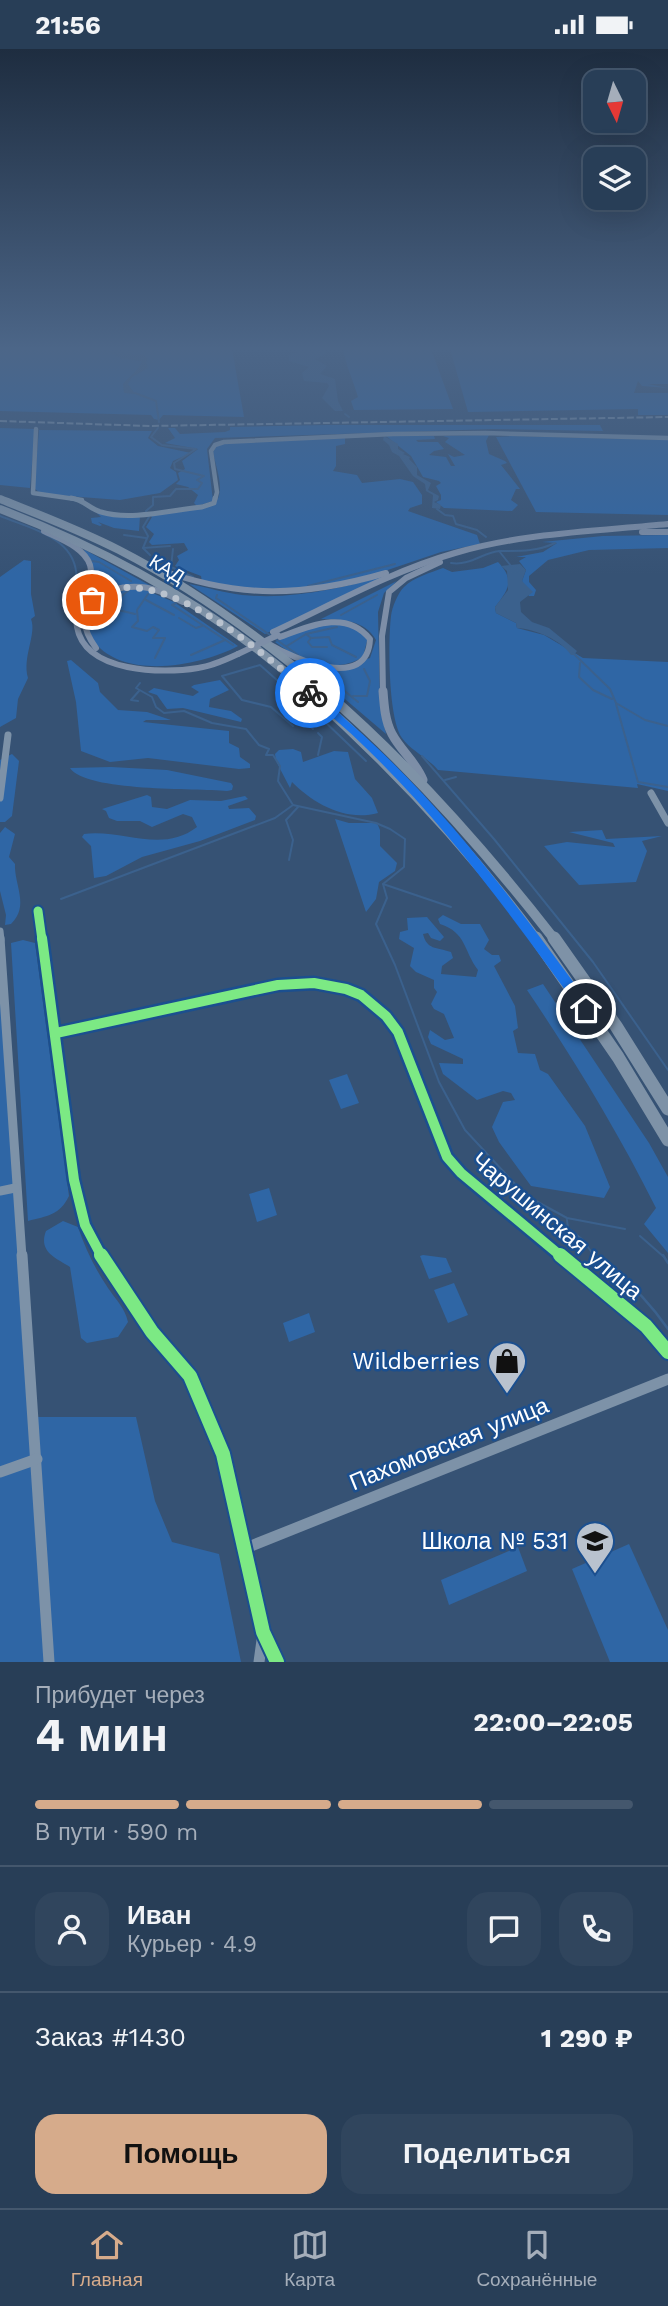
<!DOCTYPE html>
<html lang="ru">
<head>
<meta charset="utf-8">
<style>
	body { margin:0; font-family:"Work Sans",sans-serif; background:#30455d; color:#f1f3f6; height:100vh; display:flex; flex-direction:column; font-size:26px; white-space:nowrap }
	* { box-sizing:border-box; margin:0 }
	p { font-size:23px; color:#a5aeba }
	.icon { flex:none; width:38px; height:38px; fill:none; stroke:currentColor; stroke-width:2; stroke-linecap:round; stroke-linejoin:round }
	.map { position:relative; height:1613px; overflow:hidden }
	.drawer { display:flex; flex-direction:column; background:#283e57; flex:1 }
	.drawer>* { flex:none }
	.needle { width:46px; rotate:175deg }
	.tools { position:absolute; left:583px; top:21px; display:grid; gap:14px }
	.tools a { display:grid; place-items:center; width:63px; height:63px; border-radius:14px; background:#283e57; box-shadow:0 7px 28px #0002,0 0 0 2px #44576d; font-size:35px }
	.pin { position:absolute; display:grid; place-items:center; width:60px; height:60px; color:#fff; margin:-30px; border:4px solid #fff; border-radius:50%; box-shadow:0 2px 7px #0007 }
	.courier { position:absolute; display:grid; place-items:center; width:70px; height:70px; margin:-35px; border:5px solid #1a73e8; border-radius:50%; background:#fff; color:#222; box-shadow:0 2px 9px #0007 }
	.head em { font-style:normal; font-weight:700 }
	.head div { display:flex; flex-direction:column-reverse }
	.head { display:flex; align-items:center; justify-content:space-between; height:119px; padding:0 35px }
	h1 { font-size:46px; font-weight:700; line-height:52px }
	.bar { display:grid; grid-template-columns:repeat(4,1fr); gap:10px 7px; align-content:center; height:84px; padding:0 35px }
	.bar i { height:9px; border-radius:5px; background:#44576d }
	.bar .selected { background:#d6ab8b }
	.bar p { grid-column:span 4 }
	.line { display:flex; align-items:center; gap:18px; padding:0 35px; border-top:2px solid #44576d }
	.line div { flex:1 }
	.round { display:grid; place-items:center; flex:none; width:74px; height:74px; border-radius:21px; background:#30455d }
	.primary-button { display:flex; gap:14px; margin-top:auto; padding:14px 35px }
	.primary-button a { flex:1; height:80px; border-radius:21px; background:#d6ab8b; color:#111; font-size:28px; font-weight:700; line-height:80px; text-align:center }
	.primary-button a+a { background:#30455d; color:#f1f3f6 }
	.status { display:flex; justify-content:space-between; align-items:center; height:49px; padding:0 35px; background:#283e57; direction:ltr }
	.status svg { height:19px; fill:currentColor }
	.menu { display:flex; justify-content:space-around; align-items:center; height:98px; border-top:2px solid #44576d; background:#283e57; font-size:19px; color:#a5aeba }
	.menu a { display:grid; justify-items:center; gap:4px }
	.menu .selected { color:#d6ab8b }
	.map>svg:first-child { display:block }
	.green { fill:#2f66a5 }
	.water { fill:#3b618d }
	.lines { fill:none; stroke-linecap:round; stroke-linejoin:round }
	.stream-far1 { stroke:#3b618d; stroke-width:2 }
	.stream { stroke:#3b618d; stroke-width:2.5 }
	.minor-far4 { stroke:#7d92a8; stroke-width:4.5 }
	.minor-far3 { stroke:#7d92a8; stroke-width:5 }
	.minor-far2 { stroke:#7d92a8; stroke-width:7 }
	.minor-far1 { stroke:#7d92a8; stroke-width:9 }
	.minor { stroke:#7d92a8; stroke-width:11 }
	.major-far1 { stroke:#7d8ea7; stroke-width:6 }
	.major { stroke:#7d8ea7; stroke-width:9 }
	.highway-far3 { stroke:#7e92a7; stroke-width:6 }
	.highway-far2 { stroke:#7e92a7; stroke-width:8 }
	.highway-far1 { stroke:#7e92a7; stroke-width:10 }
	.highway { stroke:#7e92a7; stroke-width:13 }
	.rail { stroke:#7e92a7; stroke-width:2; stroke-dasharray:7 2.5; stroke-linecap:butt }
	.major-bridge { stroke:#7d8ea7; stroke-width:6 }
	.cycleway-far2-casing { stroke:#1b4f8f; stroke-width:13 }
	.cycleway-far1-casing { stroke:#1b4f8f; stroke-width:15 }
	.cycleway-casing { stroke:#1b4f8f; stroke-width:18 }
	.cycleway-far2 { stroke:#7ce984; stroke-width:9 }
	.cycleway-far1 { stroke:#7ce984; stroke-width:10 }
	.cycleway { stroke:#7ce984; stroke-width:14 }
	.route { fill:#1a73e8 }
	.done { stroke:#b9c2ce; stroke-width:7; stroke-dasharray:0 12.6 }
	.labels { text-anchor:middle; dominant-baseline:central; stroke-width:5; stroke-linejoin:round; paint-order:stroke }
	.street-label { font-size:19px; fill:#fff; stroke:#1b4f8f }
	.near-street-label { font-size:23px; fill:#fff; stroke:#1b4f8f }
	.near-poi-label { font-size:23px; fill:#fff; stroke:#1b4f8f; text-anchor:end }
</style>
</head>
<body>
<div class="status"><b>21:56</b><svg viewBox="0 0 49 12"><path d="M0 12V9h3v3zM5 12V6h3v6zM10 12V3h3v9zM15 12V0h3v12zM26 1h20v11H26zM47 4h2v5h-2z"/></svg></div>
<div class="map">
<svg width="668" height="1613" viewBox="0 0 668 1613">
	<rect width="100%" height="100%" fill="#365274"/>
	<g class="green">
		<path d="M0,300H232L244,368L163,366L159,371L154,370L151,366L0,362Z"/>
		<path d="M343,300H431L453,360L354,361L351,352L358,348C353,331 346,317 343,300Z"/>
		<path d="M450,300H668V335H648L668,339L642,337L638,332L634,344H668V366H638V360L468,363Z"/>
		<path d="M327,376H600L603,382L492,380L215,389L207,400L213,452L197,457L194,454L198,446L188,438L176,435L180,431L178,424L185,420L182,412L198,400L165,394L175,389L168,379H175L180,385L225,383L230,381V378Z"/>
		<path d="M0,379L35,380L30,439L0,436Z"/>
		<path d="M39,381L152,382L148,389L158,397L191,404L173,412L170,419L176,423L178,431L160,444L120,451L41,445L34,439Z"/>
		<path d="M489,386L486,392L489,405L505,412L507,414L501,416L520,440H516L511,451L518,456L512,462L444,459L436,453L441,451V446L436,437L441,434L439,432L423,428L411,407L386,387H434L435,390L416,391L418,393H438L444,400L434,402L429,406L446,408L451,417H455L448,405L454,408L465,406L445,393L449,389L443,387Z"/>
		<path d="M512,387L668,391V466L536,463L496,388Z"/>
		<path d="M345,389V395L336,397V417L333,422L357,426L362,434L400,430L413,433L422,446V455L410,459L408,462L477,486L480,495L441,503L361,530L278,543L202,533L201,527L175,517L179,511L177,507L188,501L184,494L152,496L149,493L154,485L146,478L152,468L149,465L213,456C227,445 216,419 213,403L218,395Z"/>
		<path d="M97,464L140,467L139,482L114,479L98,473L102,476L100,477L92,474L91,469L101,468Z"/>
		<path d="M668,486V499L589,501L548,511L529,527V533L536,541L534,547H529L522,532L526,521L519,512L526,508H516L543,503L557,494L542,493L603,487Z"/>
		<path d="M84,501H85L151,537L103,542L83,557L94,521Z"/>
		<path d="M24,511L31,512V545L35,567L31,570C37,585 22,608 28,629L18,650L16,669L0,678V528Z"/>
		<path d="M498,513C515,531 509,540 495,558L496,564L516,574L517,579L544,586L583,609L668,613V742L637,735L638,739L438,721C428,709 410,701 402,689C388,669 388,592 391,567C392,558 398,544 404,538C414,528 430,524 443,519L452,523L483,519Z"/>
		<path d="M391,525L265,585L189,535C207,538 224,544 242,546C294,551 342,539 391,525Z"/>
		<path d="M397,532L384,544L378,563L380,656L386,685L306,617L335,621L370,609L376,591C364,570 342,571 321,570Z"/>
		<path d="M143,540L174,553L238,597C203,616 127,632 95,594C89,588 88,577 86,568C101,541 114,542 143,540Z"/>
		<path d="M310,576H350L368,588L363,608C334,626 300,612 275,593Z"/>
		<path d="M71,611L98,634L100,643L118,661L147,663L171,671H146L143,673L229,682V694L239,699L240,708L250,715V719L239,720L148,709L110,713L81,702L76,653L67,612Z"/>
		<path d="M220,631L229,641L210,650L209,658L231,662L242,670L241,673L183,659L167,660L157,646L148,643L154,639L193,647L199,643L191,638L194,636Z"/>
		<path d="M293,700L301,703L303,713L334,702L348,703L355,730L372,749L378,764C345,773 313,754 292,733L290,739L276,712L275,705L279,701Z"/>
		<path d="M12,705L19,712L12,767L5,773H0V711Z"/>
		<path d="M111,718L167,721L231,734L233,737L232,741L227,742C196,739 86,743 70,719Z"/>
		<path d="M147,746L151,748L152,758L167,760L190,751L221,752L245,747L248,750L228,757L229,760L249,759L256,767L255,771L200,792L142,808L106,827L94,829L91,797L82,788L84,785C123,780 162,805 197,778L192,768L183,765L152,778L140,772H117L109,769L106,762L102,760Z"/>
		<path d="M335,770L349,774H377L380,781V797L397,814L395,822L379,833L376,850L366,863Z"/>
		<path d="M5,778L15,785L9,808L15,815C14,836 30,857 11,875L5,876L6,866L0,842V784Z"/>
		<path d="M602,781L606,790L662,787L642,792L647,802L636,833L579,836L544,797L567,793L615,798L613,794L569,783Z"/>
		<path d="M443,866L461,875H480L489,891L484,900L492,906H499L501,912L494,917L515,957L518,979L513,982L518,1004L535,1005L540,1021L548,1025L585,1077L610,1138L604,1149L531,1137L499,1093L492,1078L503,1053L515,1051L511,1044L503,1042L477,1051L443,1025L439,1014L463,1015V1010L431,995L428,988L430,981L445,991L454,989L444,965L434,960L431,955L437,943L434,939V931L416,923L410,917L414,899L399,890L400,883L408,881L407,869L427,868L444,888L440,892L431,889L428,884L423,885C427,901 436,898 451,903L453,909L442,917L441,925L476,928L478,921C463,901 467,884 440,875L438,870Z"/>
		<path d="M23,891L35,894L69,1147C60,1166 47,1167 28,1172L11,894Z"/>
		<path d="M0,907L34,1368H136L155,1452L172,1493L219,1505L241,1613H0Z"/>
		<path d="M543,935L649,1094L668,1128V1204L644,1175L656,1159C618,1083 575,1012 527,941Z"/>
		<path d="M347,1025L359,1054L341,1060L329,1031Z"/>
		<path d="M269,1139L277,1166L257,1173L249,1145Z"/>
		<path d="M63,1172L78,1178C85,1199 95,1220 108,1239C116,1251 125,1259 128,1273L118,1288L87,1294L81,1289L70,1218C56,1209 38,1203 46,1182Z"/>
		<path d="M423,1206L446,1209L452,1223L429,1230L420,1207Z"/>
		<path d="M454,1234L468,1266L448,1274L434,1241Z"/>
		<path d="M309,1264L315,1283L289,1293L283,1274Z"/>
		<path d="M629,1495L668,1581V1613H610L572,1520Z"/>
		<path d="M518,1498L527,1522L449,1556L441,1531Z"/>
	</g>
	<g class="water">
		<path d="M111,300H129L131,305L144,306L148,310L146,312L148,319L132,328L128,335L135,345L124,344L123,335C129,328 140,320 142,312L123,310L110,304Z"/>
		<path d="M288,300H320L327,304L315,310L327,317L320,325L335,330L338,352L343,362H335L322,349L329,337L327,334L304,332L302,324L309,318L289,312V307L296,303Z"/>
		<path d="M384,387L398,395V400L405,404L403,405L410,408L409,410L417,418V426L431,434L428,441L439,447L438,451L434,453L441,456L440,460L432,459L433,446L426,442L425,435L413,427L399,407L392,403L389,396L383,391Z"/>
		<path d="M520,515L526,521L522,532L533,543L520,553L521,563L532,573L549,579L577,602L574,606H571C561,591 535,580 517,579L516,574L496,564L495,558L508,541L507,522L501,517Z"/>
	</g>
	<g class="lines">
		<g class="stream-far1">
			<path d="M135,344L156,352L159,373"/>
			<path d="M345,365L349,368"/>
			<path d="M437,460L445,466L453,467L456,475L477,481L486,488"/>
			<path d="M146,462L153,456V448L170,447L176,440H198L202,434L197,431L204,427L175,420L174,414L196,400L162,396L151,388L158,379"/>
			<path d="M0,467C34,481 82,490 76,536"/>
			<path d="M149,468L143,478L148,487L143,499L150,506"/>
			<path d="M124,486L146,489"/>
			<path d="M143,499L170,497"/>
			<path d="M173,500L171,518L193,528"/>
			<path d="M499,502L511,517"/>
			<path d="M92,512L99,513L131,532"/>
			<path d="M451,514C471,517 483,503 500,502C519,502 536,503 555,494"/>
			<path d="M308,537L395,515"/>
			<path d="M148,545L137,561L138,572L132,578L147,582L153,578L159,581L153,589H165L155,609"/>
			<path d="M217,546L216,549L270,586"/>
			<path d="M146,551L174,566"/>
			<path d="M176,554L172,556L233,596"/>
			<path d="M112,555L129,541"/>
			<path d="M110,559L135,565"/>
			<path d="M94,561L105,548L118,549"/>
			<path d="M341,566L377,546"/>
			<path d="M179,569L196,579L202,577"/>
			<path d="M306,585L311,589L308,593L312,598H327"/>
			<path d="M274,589L298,606"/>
			<path d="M311,589L329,588L332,596L356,608"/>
			<path d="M287,597L306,585L337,578"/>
			<path d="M573,604L610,640L616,654L645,671L668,677"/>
			<path d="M191,606L225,591"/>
			<path d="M320,613L327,614"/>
			<path d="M580,614L579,628L593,641L612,650"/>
			<path d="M326,622L324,625L358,653"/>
			<path d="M278,632L260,616L222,627L242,651L271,658L293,677"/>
			<path d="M140,634L136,639L152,648L156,658L164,664L184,662L212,674L246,680L259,696L269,700L266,706H273L280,717L278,732L293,756L376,774L390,780L405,790L404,818L383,835L387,849L376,875L395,916L439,1033L465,1081L516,1136L536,1152L567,1169L625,1180"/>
			<path d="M290,642L317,667L305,672L313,680"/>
			<path d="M353,647H367L370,632L364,620"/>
			<path d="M138,652L131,651L139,642"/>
			<path d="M616,655L638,733L668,738"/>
			<path d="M323,667L322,670L366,712"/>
			<path d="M318,684L322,688L318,706"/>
			<path d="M422,707L494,790L593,913L668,1021"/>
			<path d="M445,731L456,728"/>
			<path d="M289,811L293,791L286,771L298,758"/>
			<path d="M383,835L451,858"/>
			<path d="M61,850L275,769L293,756"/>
			<path d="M567,1171L568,1179L583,1191L595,1208"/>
			<path d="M640,1187L664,1208"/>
		</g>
		<g class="stream">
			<path d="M592,1206C622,1225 648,1251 668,1280"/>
			<path d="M663,1206L668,1214"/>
		</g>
		<g class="minor-far4">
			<path d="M36,380L33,444L82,451"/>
			<path d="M215,451L217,443L211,402L215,396L224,393L393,385L485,384L668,389"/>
		</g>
		<path class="minor-far3" d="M71,449C85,451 89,460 101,463C131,472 171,461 202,458L214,454L215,449"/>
		<g class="minor-far2">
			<path d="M651,744L668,774"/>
			<path d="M0,749L8,686"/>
			<path d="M38,862L42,891"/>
			<path d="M0,882L1,891"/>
		</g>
		<g class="minor-far1">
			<path d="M0,889L22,1208"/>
			<path d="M42,889L74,1131L85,1176L102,1208"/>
			<path d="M56,984L278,936L314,934L346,940L361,946L386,967L398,983L447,1108L461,1124L562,1208"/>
			<path d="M0,1142L15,1139"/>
		</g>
		<g class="minor">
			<path d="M22,1206L49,1613"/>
			<path d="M101,1206L152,1283L190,1327L223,1405L263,1583L277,1613"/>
			<path d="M560,1206L646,1277L668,1303"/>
			<path d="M0,1423L37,1410"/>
			<path d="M246,1499L668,1330"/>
			<path d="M259,1613L263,1584"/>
		</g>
		<g class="major-far1">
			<path d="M44,482C60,490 84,498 90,516C96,538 73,557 77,578C85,624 163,625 198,619C212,617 225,611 238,605"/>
			<path d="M642,483H668"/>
			<path d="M158,520C240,550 303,548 386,524"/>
			<path d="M273,583C333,555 392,522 455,504C523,484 598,482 668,475"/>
			<path d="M269,595C294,610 368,643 370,590C346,560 310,577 280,588"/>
			<path d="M96,599C66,559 101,535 141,538C156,539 170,547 183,553"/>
			<path d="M383,644L382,587L389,543L406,529L440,513"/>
		</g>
		<path class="major" d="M383,642C384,656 385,672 392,685C401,702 416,713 423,731"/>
		<path class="highway-far3" d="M0,450L3,451"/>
		<g class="highway-far2">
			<path d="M0,450C40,466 80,481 119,501C193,539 263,590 326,644"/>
			<path d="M0,460C112,503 220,563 310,644"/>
		</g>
		<g class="highway-far1">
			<path d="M308,642C393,718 469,799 537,891"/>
			<path d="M324,642C411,717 485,801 555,891"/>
		</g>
		<g class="highway">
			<path d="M536,889L618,1008L668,1091"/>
			<path d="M554,889L616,977L668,1060"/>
		</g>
		<path class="rail" d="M0,372L151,377L668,368"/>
		<path class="major-bridge" d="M238,605L278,586"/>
		<defs>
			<path id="cycleway-far2" d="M38,862L42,891"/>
			<g id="cycleway-far1">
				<path d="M42,889L74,1131L85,1176L102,1208"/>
				<path d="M56,984L278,936L314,934L346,940L361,946L386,967L398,983L447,1108L461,1124L562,1208"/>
			</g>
			<g id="cycleway">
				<path d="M101,1206L152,1283L190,1327L223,1405L263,1583L277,1613"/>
				<path d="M560,1206L646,1277L668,1303"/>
			</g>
		</defs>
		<use href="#cycleway-far2" class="cycleway-far2-casing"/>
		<use href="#cycleway-far1" class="cycleway-far1-casing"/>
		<use href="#cycleway" class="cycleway-casing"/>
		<use href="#cycleway-far2" class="cycleway-far2"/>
		<use href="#cycleway-far1" class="cycleway-far1"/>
		<use href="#cycleway" class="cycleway"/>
	</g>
	<linearGradient id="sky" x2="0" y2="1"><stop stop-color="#1e2d40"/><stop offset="0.57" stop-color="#4c6688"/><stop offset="1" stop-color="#4c6688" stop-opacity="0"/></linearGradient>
	<rect width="668" height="526" fill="url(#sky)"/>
	<path class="route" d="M310,641C325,647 338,664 351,675C444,756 518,858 591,957V964H582C515,872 448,778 366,699C347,680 326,663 306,646L305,644Z"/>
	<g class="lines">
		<path class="done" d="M92,551C152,503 264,606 310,644"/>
	</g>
	<defs>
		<symbol id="shop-pin" viewBox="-11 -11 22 30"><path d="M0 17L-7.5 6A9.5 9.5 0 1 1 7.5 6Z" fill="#b9c2ce" stroke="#1b4f8f"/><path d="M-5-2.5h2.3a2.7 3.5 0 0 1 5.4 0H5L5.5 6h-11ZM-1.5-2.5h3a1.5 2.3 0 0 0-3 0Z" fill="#111"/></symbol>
		<symbol id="school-pin" viewBox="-11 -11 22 30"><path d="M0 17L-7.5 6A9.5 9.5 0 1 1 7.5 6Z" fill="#b9c2ce" stroke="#1b4f8f"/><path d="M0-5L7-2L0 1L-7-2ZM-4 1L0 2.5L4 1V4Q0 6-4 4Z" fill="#111"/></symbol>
	</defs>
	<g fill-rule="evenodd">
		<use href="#shop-pin" x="485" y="1290" width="44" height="60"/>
		<use href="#school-pin" x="573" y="1470" width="44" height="60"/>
	</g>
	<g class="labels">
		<g class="street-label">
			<text transform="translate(167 520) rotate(32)">КАД</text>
		</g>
		<g class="near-street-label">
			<text transform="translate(557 1177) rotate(40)">Чарушинская улица</text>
			<text transform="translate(449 1395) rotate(-22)">Пахомовская улица</text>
		</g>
		<g class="near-poi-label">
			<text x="480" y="1312">Wildberries</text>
			<text x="568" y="1492">Школа № 531</text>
		</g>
	</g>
</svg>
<div class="tools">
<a><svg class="needle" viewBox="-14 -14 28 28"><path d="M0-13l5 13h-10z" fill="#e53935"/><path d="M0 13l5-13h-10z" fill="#a5aeba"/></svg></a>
<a><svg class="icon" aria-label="layers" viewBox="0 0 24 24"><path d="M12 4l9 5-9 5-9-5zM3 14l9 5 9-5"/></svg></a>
</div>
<div class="pin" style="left:92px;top:551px;background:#ea580c"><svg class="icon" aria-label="bag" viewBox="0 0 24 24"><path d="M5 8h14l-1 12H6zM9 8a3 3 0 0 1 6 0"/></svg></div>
<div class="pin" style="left:586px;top:960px;background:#1f2937"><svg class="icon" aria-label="home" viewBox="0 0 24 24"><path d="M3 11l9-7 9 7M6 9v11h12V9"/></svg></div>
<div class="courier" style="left:310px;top:644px"><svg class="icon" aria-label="bike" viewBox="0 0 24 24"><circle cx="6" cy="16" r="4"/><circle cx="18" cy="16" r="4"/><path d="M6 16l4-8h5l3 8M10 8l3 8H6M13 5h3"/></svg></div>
</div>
<section class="drawer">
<div class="head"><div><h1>4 мин</h1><p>Прибудет через</p></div><em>22:00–22:05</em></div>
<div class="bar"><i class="selected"></i><i class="selected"></i><i class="selected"></i><i></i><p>В пути · 590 m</p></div>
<div class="line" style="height:126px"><a class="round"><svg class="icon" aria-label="person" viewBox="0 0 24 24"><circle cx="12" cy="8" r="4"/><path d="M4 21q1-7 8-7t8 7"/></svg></a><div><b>Иван</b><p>Курьер · 4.9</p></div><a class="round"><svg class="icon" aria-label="chat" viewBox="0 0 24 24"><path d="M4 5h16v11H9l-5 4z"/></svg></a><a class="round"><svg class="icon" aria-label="phone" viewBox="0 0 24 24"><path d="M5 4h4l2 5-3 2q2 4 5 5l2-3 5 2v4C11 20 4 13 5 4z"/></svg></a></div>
<div class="line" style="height:91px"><div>Заказ #1430</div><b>1 290 ₽</b></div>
<div class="primary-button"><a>Помощь</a><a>Поделиться</a></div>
</section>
<nav class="menu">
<a class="selected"><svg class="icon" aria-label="home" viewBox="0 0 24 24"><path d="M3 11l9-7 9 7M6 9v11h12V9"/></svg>Главная</a>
<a><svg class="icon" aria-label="map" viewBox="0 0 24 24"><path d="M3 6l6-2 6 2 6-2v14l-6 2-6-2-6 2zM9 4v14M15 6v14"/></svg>Карта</a>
<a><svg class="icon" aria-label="saved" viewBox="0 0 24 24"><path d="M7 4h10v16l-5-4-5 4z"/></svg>Сохранённые</a>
</nav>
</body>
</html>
